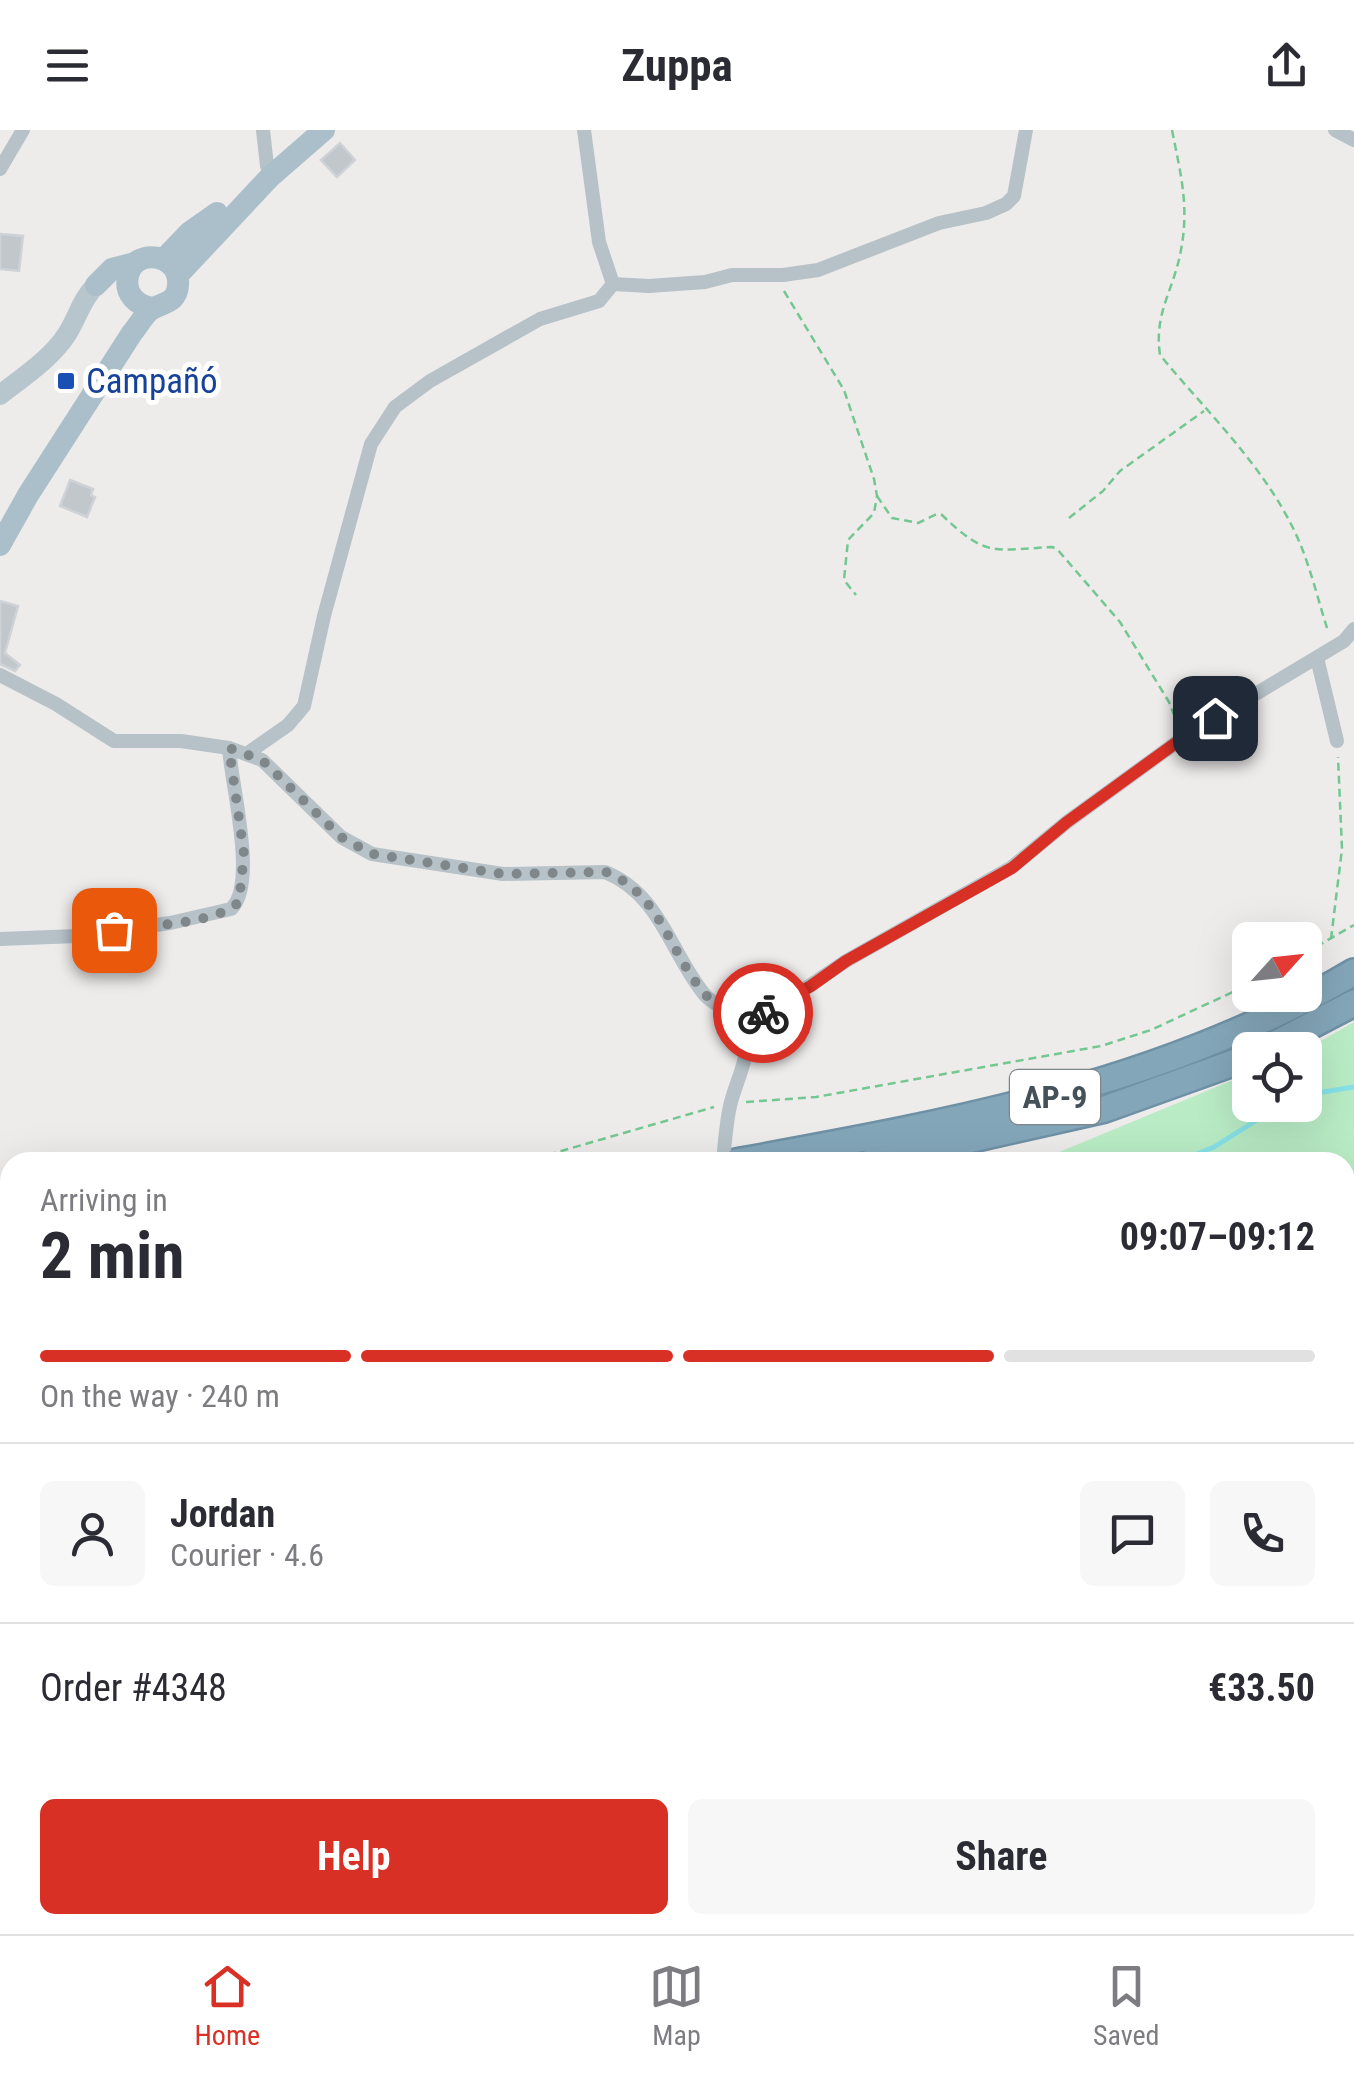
<!DOCTYPE html>
<html lang="en">
<head>
<meta charset="utf-8">
<style>
	body { margin:0; font-family:"Roboto Condensed",sans-serif; background:#f7f7f7; color:#2b2b33; height:100vh; display:flex; flex-direction:column; font-size:38px; white-space:nowrap }
	* { box-sizing:border-box; margin:0 }
	p { font-size:32px; color:#7c7c81 }
	.icon { flex:none; width:55px; height:55px; fill:none; stroke:currentColor; stroke-width:2; stroke-linecap:round; stroke-linejoin:round }
	.map { position:relative; flex:1; overflow:hidden }
	.drawer { position:absolute; left:0px; top:1022px; width:1355px; height:782px; display:flex; flex-direction:column; background:#fff; border-radius:30px 30px 0 0; box-shadow:0 10px 40px #0002 }
	.drawer>* { flex:none }
	.needle { width:65px; rotate:63deg }
	.tools { position:absolute; left:1232px; top:792px; display:grid; gap:20px }
	.tools a { display:grid; place-items:center; width:90px; height:90px; border-radius:15px; background:#fff; box-shadow:0 10px 40px #0002; font-size:50px }
	.pin { position:absolute; display:grid; place-items:center; width:85px; height:85px; color:#fff; margin:-42px; border-radius:20px; box-shadow:0 5px 15px #0006 }
	.courier { position:absolute; display:grid; place-items:center; width:100px; height:100px; margin:-50px; border:8px solid #d93025; border-radius:50%; background:#fff; color:#222; box-shadow:0 2px 12px #0007 }
	.headline em { font-style:normal; font-weight:700 }
	.headline div { display:flex; flex-direction:column-reverse }
	.headline { display:flex; align-items:center; justify-content:space-between; height:170px; padding:0 40px }
	h1 { font-size:65px; font-weight:700; line-height:75px }
	.bar { display:grid; grid-template-columns:repeat(4,1fr); gap:15px 10px; align-content:center; height:120px; padding:0 40px }
	.bar i { height:12px; border-radius:8px; background:#e1e1e2 }
	.bar .on { background:#d93025 }
	.bar p { grid-column:span 4 }
	.line { display:flex; align-items:center; gap:25px; padding:0 40px; border-top:2px solid #e1e1e2 }
	.line div { flex:1 }
	.round { display:grid; place-items:center; flex:none; width:105px; height:105px; border-radius:15px; background:#f7f7f7 }
	.button { display:flex; gap:20px; margin-top:auto; padding:20px 40px }
	.button a { flex:1; height:115px; border-radius:15px; background:#d93025; color:#fff; font-size:40px; font-weight:700; line-height:115px; text-align:center }
	.button a+a { background:#f7f7f7; color:#2b2b33 }
	header { display:flex; justify-content:space-between; align-items:center; height:130px; padding:0 40px; background:#fff; font-size:45px; font-weight:700 }
	.tabs { display:flex; justify-content:space-around; align-items:center; height:140px; border-top:2px solid #e1e1e2; background:#fff; font-size:28px; color:#7c7c81 }
	.tabs a { display:grid; justify-items:center; gap:5px }
	.tabs .on { color:#d93025 }
	.map>svg:first-child { display:block }
	.green { fill:#b9ecc5 }
	.lines { fill:none; stroke-linecap:round; stroke-linejoin:round }
	.stream { stroke:#87e2e8; stroke-width:5 }
	.building { fill:#c2c7cb; stroke:#cfd3d7; stroke-width:2.5 }
	.highway-casing { stroke:#6f91a5; stroke-width:30 }
	.path { stroke:#73c891; stroke-width:2.5; stroke-dasharray:8 5; stroke-linecap:butt }
	.street { stroke:#b6c2c8; stroke-width:14 }
	.secondary { stroke:#b7c5cd; stroke-width:20 }
	.primary { stroke:#abbfca; stroke-width:22 }
	.highway { stroke:#84a6b9; stroke-width:25 }
	.rail-casing { stroke:#adb2b6; stroke-width:9 }
	.rail { stroke:#fff; stroke-width:5; stroke-dasharray:15; stroke-linecap:butt }
	.done { stroke:#80878b; stroke-width:10; stroke-dasharray:0 18 }
	.route { stroke:#d93025; stroke-width:12 }
	.transit-dot { fill:#1a4fb4; stroke:#fff; stroke-width:4 }
	.labels { text-anchor:middle; dominant-baseline:central; stroke-width:10; stroke-linejoin:round; paint-order:stroke }
	.shield { fill:#fff; stroke:#7c858a; stroke-width:2.5 }
	.shield-label { font-size:32px; font-weight:bold; fill:#445158 }
	.transit-label { font-size:35px; fill:#164399; stroke:#fff; text-anchor:start }
</style>
</head>
<body>
<header><svg class="icon" aria-label="menu" viewBox="0 0 24 24"><path d="M4 6h16M4 12h16M4 18h16"/></svg>Zuppa<svg class="icon" aria-label="share" viewBox="0 0 24 24"><path d="M12 15V3M7 8l5-5 5 5M5 13v7h14v-7"/></svg></header>
<div class="map">
<svg width="1354" height="1804" viewBox="0 0 1354 1804">
	<rect width="100%" height="100%" fill="#eeebeb"/>
	<g class="green">
		<path d="M1354,892V1629L1345,1617V1032H1035L1250,943V975H1305V920Z"/>
		<path d="M438,1795H505L498,1804H434Z"/>
	</g>
	<g class="lines">
		<g class="stream">
			<path d="M1305,965L1354,957"/>
			<path d="M1178,1032L1214,1017L1281,975"/>
			<path d="M454,1804L458,1795"/>
		</g>
	</g>
	<g class="building">
		<path d="M340,13L355,30L337,47L321,30Z"/>
		<path d="M0,104L23,106L19,141L0,139Z"/>
		<path d="M70,350L93,359L91,365L95,367L87,387L60,376Z"/>
		<path d="M0,471L18,476L5,523L20,535L15,541L0,534Z"/>
	</g>
	<g class="lines">
		<defs>
			<g id="highway">
				<path d="M1264,920L1354,873"/>
				<path d="M736,1032C950,993 1164,955 1354,842"/>
				<path d="M871,1032L1105,979L1250,927"/>
				<path d="M0,1349L10,1342"/>
				<path d="M0,1380L10,1374"/>
			</g>
		</defs>
		<use href="#highway" class="highway-casing"/>
		<g class="path">
			<path d="M1172,0C1181,46 1190,78 1180,125C1172,163 1154,184 1160,225C1206,281 1261,333 1293,398C1309,430 1317,467 1328,501"/>
			<path d="M784,161L844,260L874,349L877,366L874,383L848,410L844,450L856,465"/>
			<path d="M877,366L892,388L918,393L937,384L942,385C987,428 993,420 1052,417L1057,419L1120,492L1169,572L1178,595"/>
			<path d="M1069,388L1103,361L1120,341L1204,281"/>
			<path d="M1331,809L1342,719L1338,627"/>
			<path d="M1305,823L1354,795"/>
			<path d="M746,972L816,967L1101,916L1151,900L1250,854"/>
			<path d="M523,1032L714,977"/>
			<path d="M0,1310L10,1303"/>
			<path d="M0,1421L10,1414"/>
			<path d="M502,1804L509,1795"/>
		</g>
		<g class="street">
			<path d="M263,0L267,36"/>
			<path d="M584,0L599,112L613,154"/>
			<path d="M1335,0L1354,10"/>
			<path d="M0,39L23,0"/>
			<path d="M1317,528L1337,611"/>
			<path d="M0,545L56,574L114,611H181L229,618L262,630L341,707L372,724L503,744L605,742C660,764 670,822 704,864C718,881 742,880 746,905C749,929 737,949 731,972C726,991 725,1012 723,1032"/>
			<path d="M248,623L288,595L304,576L324,486L371,314L395,277L430,251L540,189L599,171L613,154L649,156L705,152L732,145H783L818,140L939,93L986,83L1006,74L1014,66L1026,0"/>
			<path d="M0,809L77,806L170,793L231,779C258,754 231,654 229,618"/>
			<path d="M743,893L781,875L846,831L1012,737L1067,692L1184,607L1344,511L1354,499"/>
			<path d="M1345,1268L1354,1265"/>
			<path d="M934,1795L938,1804"/>
			<path d="M653,1804L661,1795"/>
			<path d="M995,1804L1001,1795"/>
		</g>
		<path class="secondary" d="M0,265C22,248 52,228 67,204C78,187 81,170 96,155"/>
		<g class="primary">
			<path d="M164,129L190,102L217,83"/>
			<path d="M178,145L270,47L324,0"/>
			<path d="M96,155L112,139L135,133"/>
			<path d="M0,415L28,365L132,203C138,196 145,183 152,179C164,172 177,173 178,155C181,124 134,116 128,146C124,164 137,176 153,178"/>
		</g>
		<use href="#highway" class="highway"/>
		<defs>
			<g id="rail">
				<path d="M1345,1205L1354,1199"/>
				<path d="M545,1804L553,1795"/>
			</g>
		</defs>
		<use href="#rail" class="rail-casing"/>
		<use href="#rail" class="rail"/>
	</g>
	<g class="lines">
		<path class="done" d="M114,800C148,795 214,795 239,772L244,724L229,618L262,630L341,707L372,724L503,744L606,742C661,764 669,823 705,864C715,876 732,881 743,893L763,883"/>
		<path class="route" d="M763,883L811,856L846,831L1012,738L1067,692L1184,607L1215,588"/>
	</g>
	<rect class="transit-dot" x="56" y="241" width="20" height="20" rx="5"/>
	<g class="labels">
		<rect class="shield" x="1010" y="940" width="90" height="54" rx="8"/>
		<g class="shield-label">
			<text x="1055" y="967">AP-9</text>
		</g>
		<g class="transit-label">
			<text x="86" y="251">Campañó</text>
		</g>
	</g>
</svg>
<div class="tools">
<a><svg class="needle" viewBox="-14 -14 28 28"><path d="M0-13l5 13h-10z" fill="#e53935"/><path d="M0 13l5-13h-10z" fill="#7c7c81"/></svg></a>
<a><svg class="icon" aria-label="locate" viewBox="0 0 24 24"><circle cx="12" cy="12" r="6"/><path d="M12 2v4M12 18v4M2 12h4M18 12h4"/></svg></a>
</div>
<div class="pin" style="left:114px;top:800px;background:#ea580c"><svg class="icon" aria-label="bag" viewBox="0 0 24 24"><path d="M5 8h14l-1 12H6zM9 8a3 3 0 0 1 6 0"/></svg></div>
<div class="pin" style="left:1215px;top:588px;background:#1f2937"><svg class="icon" aria-label="home" viewBox="0 0 24 24"><path d="M3 11l9-7 9 7M6 9v11h12V9"/></svg></div>
<div class="courier" style="left:763px;top:883px"><svg class="icon" aria-label="bike" viewBox="0 0 24 24"><circle cx="6" cy="16" r="4"/><circle cx="18" cy="16" r="4"/><path d="M6 16l4-8h5l3 8M10 8l3 8H6M13 5h3"/></svg></div>
<section class="drawer">
<div class="headline"><div><h1>2 min</h1><p>Arriving in</p></div><em>09:07–09:12</em></div>
<div class="bar"><i class="on"></i><i class="on"></i><i class="on"></i><i></i><p>On the way · 240 m</p></div>
<div class="line" style="height:180px"><a class="round"><svg class="icon" aria-label="person" viewBox="0 0 24 24"><circle cx="12" cy="8" r="4"/><path d="M4 21q1-7 8-7t8 7"/></svg></a><div><b>Jordan</b><p>Courier · 4.6</p></div><a class="round"><svg class="icon" aria-label="chat" viewBox="0 0 24 24"><path d="M4 5h16v11H9l-5 4z"/></svg></a><a class="round"><svg class="icon" aria-label="phone" viewBox="0 0 24 24"><path d="M5 4h4l2 5-3 2q2 4 5 5l2-3 5 2v4C11 20 4 13 5 4z"/></svg></a></div>
<div class="line" style="height:130px"><div>Order #4348</div><b>€33.50</b></div>
<div class="button"><a>Help</a><a>Share</a></div>
</section>
</div>
<nav class="tabs">
<a class="on"><svg class="icon" aria-label="home" viewBox="0 0 24 24"><path d="M3 11l9-7 9 7M6 9v11h12V9"/></svg>Home</a>
<a><svg class="icon" aria-label="map" viewBox="0 0 24 24"><path d="M3 6l6-2 6 2 6-2v14l-6 2-6-2-6 2zM9 4v14M15 6v14"/></svg>Map</a>
<a><svg class="icon" aria-label="saved" viewBox="0 0 24 24"><path d="M7 4h10v16l-5-4-5 4z"/></svg>Saved</a>
</nav>
</body>
</html>
